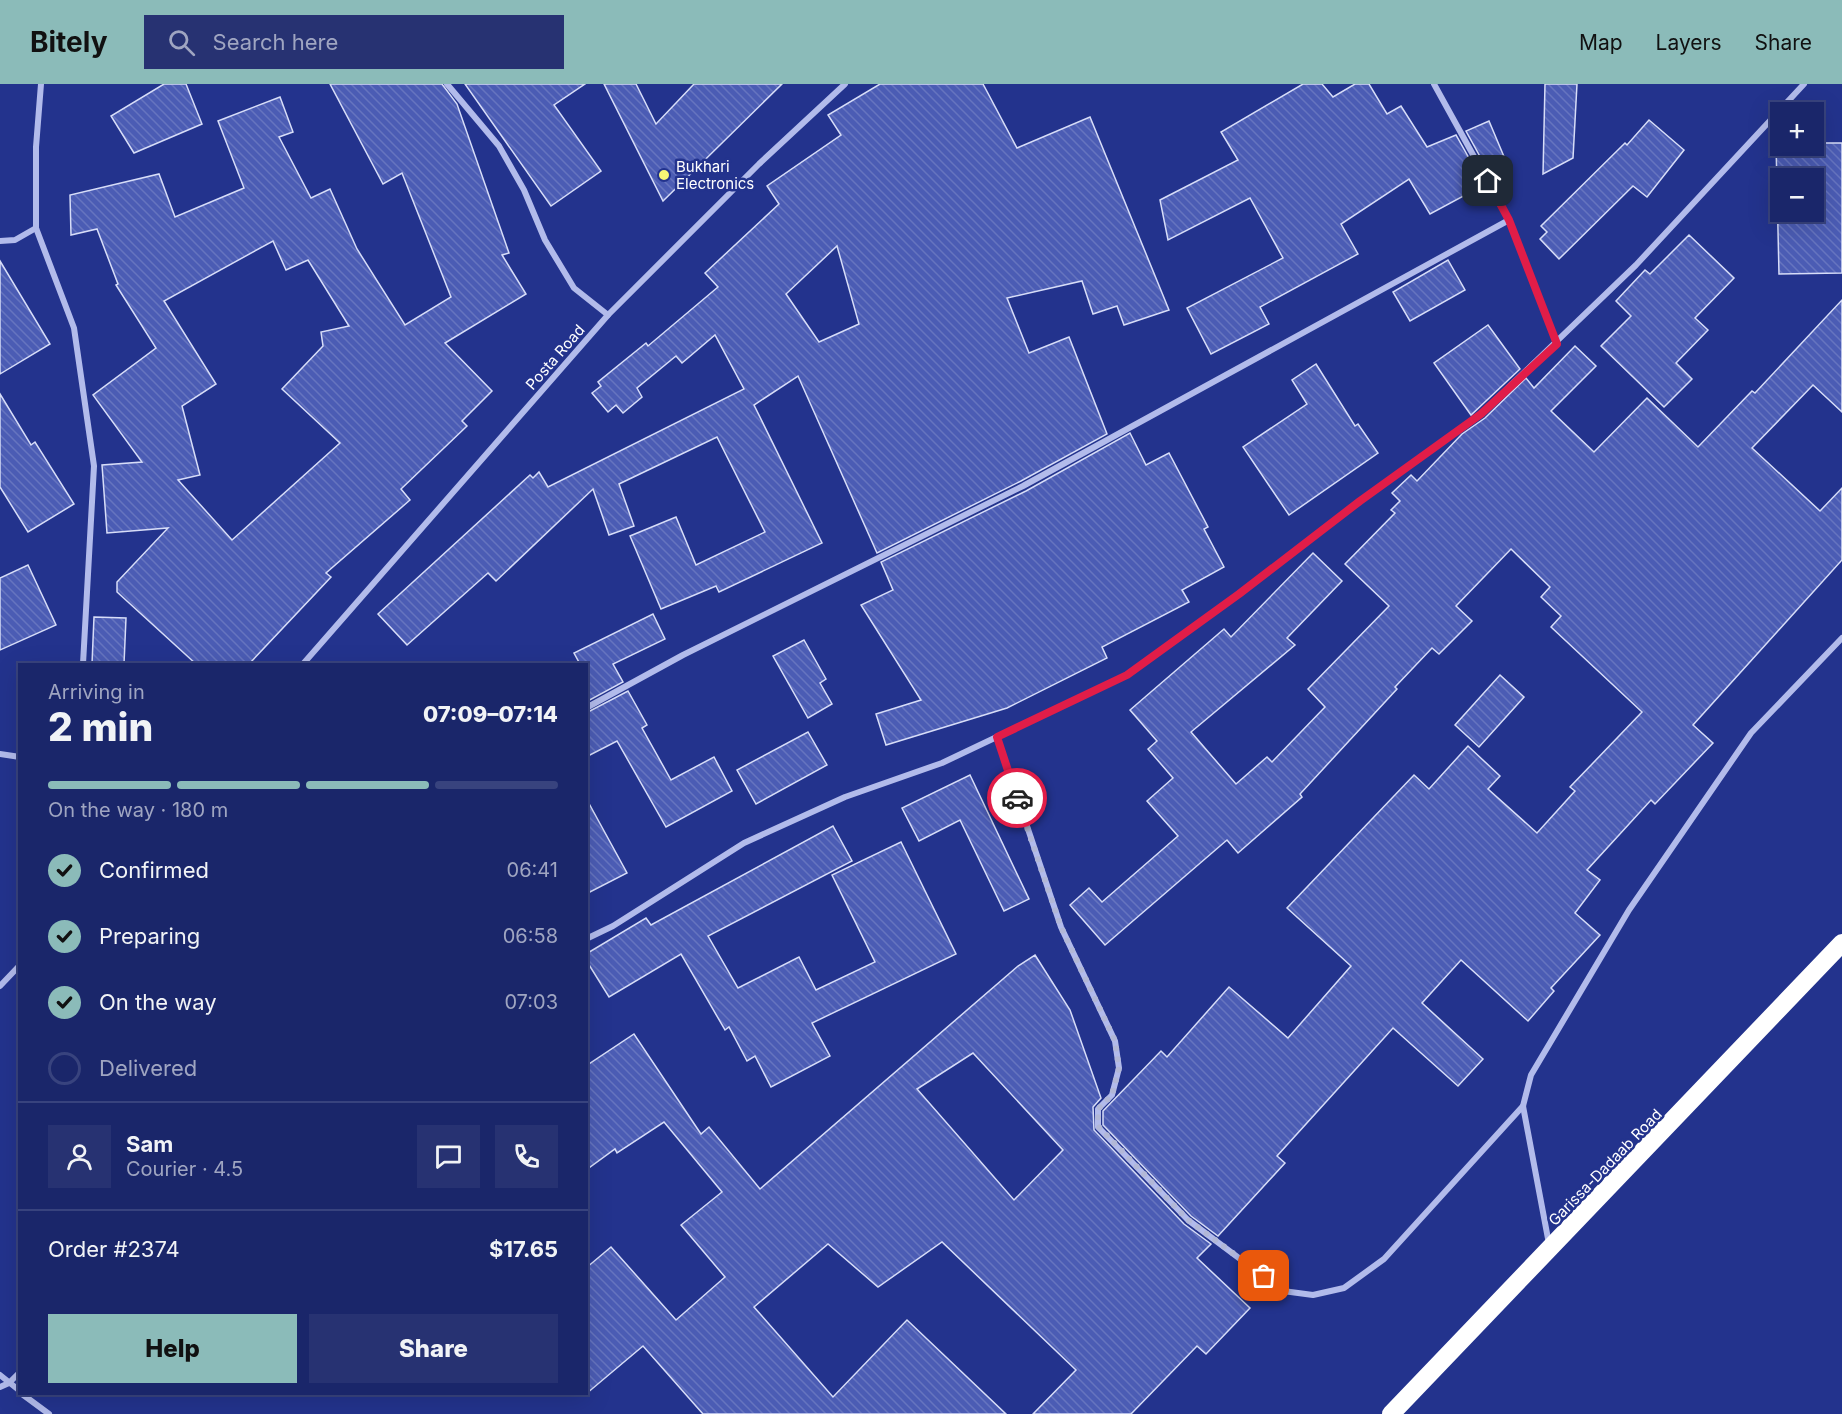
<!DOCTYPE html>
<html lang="en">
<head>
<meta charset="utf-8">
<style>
	body { margin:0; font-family:Inter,sans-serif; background:#273272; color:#f1f3f6; height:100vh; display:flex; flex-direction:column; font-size:22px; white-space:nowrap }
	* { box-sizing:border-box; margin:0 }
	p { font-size:20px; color:#9fa5c1 }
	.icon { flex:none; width:33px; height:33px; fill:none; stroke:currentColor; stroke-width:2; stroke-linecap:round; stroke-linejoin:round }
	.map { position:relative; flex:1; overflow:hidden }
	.sheet { position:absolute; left:18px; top:579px; width:570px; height:732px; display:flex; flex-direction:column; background:#1a266a; border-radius:0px; box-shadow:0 6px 24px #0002,0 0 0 2px #38437e }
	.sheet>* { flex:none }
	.tools { position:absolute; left:1770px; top:18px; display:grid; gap:12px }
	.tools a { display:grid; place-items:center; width:54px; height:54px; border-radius:0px; background:#1a266a; box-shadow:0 6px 24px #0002,0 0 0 2px #38437e; font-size:30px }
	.pin { position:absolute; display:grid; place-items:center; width:51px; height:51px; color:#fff; margin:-26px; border-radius:12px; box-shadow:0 3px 9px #0006 }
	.courier { position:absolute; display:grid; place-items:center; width:60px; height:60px; margin:-30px; border:4px solid #e11d48; border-radius:50%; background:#fff; color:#222; box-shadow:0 2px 8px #0007 }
	.head em { font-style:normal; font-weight:800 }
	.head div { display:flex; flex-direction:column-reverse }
	.head { display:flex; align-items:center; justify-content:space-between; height:102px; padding:0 30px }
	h1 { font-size:39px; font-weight:800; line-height:45px }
	.bar { display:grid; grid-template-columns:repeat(4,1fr); gap:9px 6px; align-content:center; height:72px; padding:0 30px }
	.bar i { height:8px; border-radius:4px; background:#38437e }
	.bar .active { background:#8bbbb9 }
	.bar p { grid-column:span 4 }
	.line { display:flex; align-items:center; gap:15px; padding:0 30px; border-top:2px solid #38437e }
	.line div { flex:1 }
	.round { display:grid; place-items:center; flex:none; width:63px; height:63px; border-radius:0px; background:#273272 }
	ol { padding:0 30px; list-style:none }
	li { display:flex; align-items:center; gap:18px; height:66px }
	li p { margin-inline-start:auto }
	li .icon { padding:6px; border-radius:50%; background:#8bbbb9; color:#111; stroke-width:4 }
	li:last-child { color:#9fa5c1 }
	li i { width:33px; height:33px; border:3px solid #38437e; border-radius:50% }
	.primary-button { display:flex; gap:12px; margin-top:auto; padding:12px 30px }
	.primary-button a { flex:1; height:69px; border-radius:0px; background:#8bbbb9; color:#111; font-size:24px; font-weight:800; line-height:69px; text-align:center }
	.primary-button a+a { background:#273272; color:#f1f3f6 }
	header { display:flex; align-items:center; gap:36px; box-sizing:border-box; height:84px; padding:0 30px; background:#8bbbb9; color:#111 }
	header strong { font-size:28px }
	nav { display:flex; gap:33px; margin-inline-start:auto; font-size:21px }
	.search { width:420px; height:54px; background:#273272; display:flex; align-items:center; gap:15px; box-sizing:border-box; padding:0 21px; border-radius:0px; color:#9fa5c1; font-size:22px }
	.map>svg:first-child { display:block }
	.building { fill:url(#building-back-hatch); stroke:#d7ddf8; stroke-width:1.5; fill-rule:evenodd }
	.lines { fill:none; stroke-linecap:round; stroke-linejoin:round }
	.street { stroke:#b2bbeb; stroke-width:6 }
	.highway { stroke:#fff; stroke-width:18 }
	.done { stroke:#b2b8d7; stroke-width:6; stroke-dasharray:0 10.8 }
	.route { stroke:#e11d48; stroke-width:8 }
	.poi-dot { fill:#f6f675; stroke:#23338d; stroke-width:2 }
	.labels { text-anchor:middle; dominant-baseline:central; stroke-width:5; stroke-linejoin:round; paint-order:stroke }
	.poi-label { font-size:15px; fill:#fff; stroke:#23338d; text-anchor:start }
	.street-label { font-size:15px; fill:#fff; stroke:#23338d }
</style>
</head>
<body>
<header>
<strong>Bitely</strong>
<div class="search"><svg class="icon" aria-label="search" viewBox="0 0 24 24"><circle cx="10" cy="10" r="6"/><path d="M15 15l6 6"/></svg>Search here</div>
<nav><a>Map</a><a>Layers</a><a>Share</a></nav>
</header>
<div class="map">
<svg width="1842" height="1330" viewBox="0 0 1842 1330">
	<defs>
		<pattern id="building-back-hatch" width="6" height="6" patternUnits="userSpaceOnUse" patternTransform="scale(1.5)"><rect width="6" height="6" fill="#4b5cb4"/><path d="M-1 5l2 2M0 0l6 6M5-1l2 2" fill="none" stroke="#6674bf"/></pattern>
	</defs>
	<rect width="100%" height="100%" fill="#23338d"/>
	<g class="building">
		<path d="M164,0H186L202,40L134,69L111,32Z"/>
		<path d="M330,0H442L457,20L509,169L502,171L526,210L445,259L492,307L462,337L467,342L401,405L410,416L326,489L331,493L249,580H196L117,508V498L168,444L107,449L102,381L142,378L93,311L156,264L116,201L118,200L97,145L71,151L70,111L159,90L175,133L244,104L218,37L280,13L293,48L279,53L311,114L330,105L357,165L405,241L451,213L402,89L383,100ZM273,157L286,186L308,176L349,242L321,248L323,262L282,305L340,359L232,456L178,396L200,391L182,322L216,300L164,217Z"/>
		<path d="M465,0H585L554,21L601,87L551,122Z"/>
		<path d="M604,0H636L656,40L694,0H782L663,117Z"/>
		<path d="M880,0H983L1017,64L1090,33L1169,226L1124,241L1117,222L1093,230L1082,197L1007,214L1029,269L1069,253L1107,350L1021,397L877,469L798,292L754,321L822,459L719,508L716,502L661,525L630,452L676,433L696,481L765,448L717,353L619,400L634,442L609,451L593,405L496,497L488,489L407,561L378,530L530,391L533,394L539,388L548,403L744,305L715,251L682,279L676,272L637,304L642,313L623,329L616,321L608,328L592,309L601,302L598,298L646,259L648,262L718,203L705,189L779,120L767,102L841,51L828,31ZM837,162L859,240L819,258L786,210Z"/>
		<path d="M1303,0H1322L1333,13L1355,0H1369L1387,30L1401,22L1427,63L1456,51L1484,101L1430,130L1409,95L1341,140L1358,170L1260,223L1269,240L1211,270L1187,224L1283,174L1250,114L1168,156L1160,116L1238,76L1221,48Z"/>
		<path d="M1545,0H1577L1573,74L1543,90Z"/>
		<path d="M1649,36L1684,66L1647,113L1633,102L1559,175L1540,155L1547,148L1541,142L1625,59L1627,61Z"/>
		<path d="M1489,37L1510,87L1493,96L1466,47Z"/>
		<path d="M1814,59H1842V189L1779,190L1776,60L1814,62ZM1780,94H1814V128H1780Z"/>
		<path d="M1689,151L1734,194L1695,234L1708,246L1676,279L1692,295L1664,323L1601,262L1631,232L1616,217L1645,186L1650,190Z"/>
		<path d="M1448,176L1465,206L1410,237L1393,208Z"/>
		<path d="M0,177L50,260L0,290Z"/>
		<path d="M1842,216V328L1813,301L1752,364L1820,427L1842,404V476L1693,641L1713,659L1655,720L1651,716L1587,786L1600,796L1575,829L1600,851L1551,904L1554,907L1528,937L1461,876L1422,919L1483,975L1458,1002L1393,944L1277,1072L1285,1079L1218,1152L1191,1132L1103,1041V1027L1161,967L1167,973L1229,903L1288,954L1351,882L1287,824L1414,691L1429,705L1468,662L1500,692L1488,705L1537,749L1575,707L1570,703L1642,628L1551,543L1561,532L1541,513L1550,503L1511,465L1456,522L1472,537L1439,570L1432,564L1395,603L1397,605L1300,710L1302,713L1238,769L1227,756L1105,861L1070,821L1089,804L1102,818L1178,752L1147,717L1173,694L1148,665L1157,657L1130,626L1224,545L1231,553L1313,469L1342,497L1287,554L1295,561L1191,648L1236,700L1267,673L1272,678L1325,623L1308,605L1389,522L1345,480L1395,429L1391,426L1400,417L1392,409L1411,391L1417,397L1462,350L1485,334L1526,294L1534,304L1575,262L1596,282L1551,327L1594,368L1647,314L1698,363L1752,307L1755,309Z"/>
		<path d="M1488,241L1520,285L1471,331L1434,279Z"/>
		<path d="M1316,280L1355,342L1358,340L1378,369L1289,431L1243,363L1307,320L1292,296Z"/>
		<path d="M0,310L31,361L35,358L74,420L28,448L0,403Z"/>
		<path d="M1130,349L1146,381L1169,369L1208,443L1204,445L1224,483L1182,506L1189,518L1102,563L1107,574L1007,624L886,661L876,630L921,616L861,521L893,506L881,478L1026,407Z"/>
		<path d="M28,481L56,541L0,566V494Z"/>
		<path d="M653,530L665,555L613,580L623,598L586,618V580H580L574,569Z"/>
		<path d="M94,533L126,534L124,580H92Z"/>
		<path d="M804,556L826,595L820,599L832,620L808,634L773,572Z"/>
		<path d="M1500,591L1524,613L1479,663L1455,641Z"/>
		<path d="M628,607L647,641L642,644L671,696L714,673L732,707L666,743L617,657L586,673V629Z"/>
		<path d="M808,648L827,681L756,720L737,686Z"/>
		<path d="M970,691L1029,815L1004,827L960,736L919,757L902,724Z"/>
		<path d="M586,714L627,789L586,810Z"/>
		<path d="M833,742L852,777L708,852L738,904L799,873L816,906L875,878L832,791L901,758L956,870L812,939L830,972L771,1003L755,972L747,977L729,943L725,946L681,870L609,913L586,876V870L646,834L651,841Z"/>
		<path d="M1035,871L1070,926L1101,1014L1093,1023L1094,1046L1184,1140L1211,1160L1197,1174L1250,1224L1206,1270L1197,1262L1131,1330H1033L1076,1286L942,1158L878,1203L828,1160L754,1223L833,1313L907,1236L1006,1330H703L643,1262L586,1310V1184L611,1163L676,1236L725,1193L681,1141L722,1108L664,1038L617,1069L615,1065L586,1086V982L634,950L701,1050L709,1043L760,1105L1018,882ZM973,969L1063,1066L1014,1116L917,1005Z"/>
	</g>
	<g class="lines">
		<g class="street">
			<path d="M41,0L36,63V144L74,244L94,382L83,580"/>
			<path d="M447,0L499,62L524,106L545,156L574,204L608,231"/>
			<path d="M1434,0L1509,136L1557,260"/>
			<path d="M0,157L15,156L36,144"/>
			<path d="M303,580L608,231L759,80L845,0"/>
			<path d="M586,624L683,571L1023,402L1509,136"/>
			<path d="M997,653L1061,843L1115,957L1119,984L1112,1011L1098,1025V1043L1188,1136L1283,1207L1313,1211L1344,1204L1384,1175L1523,1022"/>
			<path d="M0,670L20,673"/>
			<path d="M586,855L613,842L744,759L845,713L942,679L1127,591L1239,510L1360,417L1481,330L1636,181L1804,0"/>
			<path d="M0,902L20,881"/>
			<path d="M1549,1160L1523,1022L1531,991L1629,826L1751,649L1842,554"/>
			<path d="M0,1291L20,1307"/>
			<path d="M0,1303L9,1299L20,1288"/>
			<path d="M22,1310L49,1330"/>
		</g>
		<path class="highway" d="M1391,1330L1842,859"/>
	</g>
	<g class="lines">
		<path class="done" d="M1017,714L1061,843L1115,957L1119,984L1112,1011L1098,1025V1042L1188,1136L1264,1192"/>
		<path class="route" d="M1017,714L997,653L1127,591L1239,510L1360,417L1481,330L1557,260L1509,136L1488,97"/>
	</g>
	<circle class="poi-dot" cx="664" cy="91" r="6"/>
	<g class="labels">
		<g class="poi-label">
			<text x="676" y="82">Bukhari<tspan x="676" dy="17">Electronics</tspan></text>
		</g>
		<g class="street-label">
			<text transform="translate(555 273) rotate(-49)">Posta Road</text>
			<text transform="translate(1605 1083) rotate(-46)">Garissa-Dadaab Road</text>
		</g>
	</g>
</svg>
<div class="tools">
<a>+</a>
<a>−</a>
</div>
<div class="pin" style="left:1264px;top:1192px;background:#ea580c"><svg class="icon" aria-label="bag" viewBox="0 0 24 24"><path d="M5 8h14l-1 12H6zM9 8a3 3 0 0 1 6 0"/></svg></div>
<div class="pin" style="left:1488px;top:97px;background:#1f2937"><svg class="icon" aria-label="home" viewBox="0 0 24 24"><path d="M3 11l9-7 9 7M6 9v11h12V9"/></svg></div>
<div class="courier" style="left:1017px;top:714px"><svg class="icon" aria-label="car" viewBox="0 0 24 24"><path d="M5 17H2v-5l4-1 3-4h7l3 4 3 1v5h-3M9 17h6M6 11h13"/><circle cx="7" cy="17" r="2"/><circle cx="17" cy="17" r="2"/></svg></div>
<section class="sheet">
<div class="head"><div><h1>2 min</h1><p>Arriving in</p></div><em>07:09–07:14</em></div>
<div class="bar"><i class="active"></i><i class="active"></i><i class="active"></i><i></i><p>On the way · 180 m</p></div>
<ol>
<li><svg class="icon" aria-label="check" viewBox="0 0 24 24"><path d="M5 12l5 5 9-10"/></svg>Confirmed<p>06:41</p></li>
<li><svg class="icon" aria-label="check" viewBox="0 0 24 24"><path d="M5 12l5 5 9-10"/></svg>Preparing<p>06:58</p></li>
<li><svg class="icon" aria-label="check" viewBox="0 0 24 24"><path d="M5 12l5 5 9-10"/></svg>On the way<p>07:03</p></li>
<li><i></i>Delivered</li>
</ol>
<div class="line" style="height:108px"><a class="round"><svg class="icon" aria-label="person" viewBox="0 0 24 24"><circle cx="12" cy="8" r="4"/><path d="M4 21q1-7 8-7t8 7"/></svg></a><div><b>Sam</b><p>Courier · 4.5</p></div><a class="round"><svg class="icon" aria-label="chat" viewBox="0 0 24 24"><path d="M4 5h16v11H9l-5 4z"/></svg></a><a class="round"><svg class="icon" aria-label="phone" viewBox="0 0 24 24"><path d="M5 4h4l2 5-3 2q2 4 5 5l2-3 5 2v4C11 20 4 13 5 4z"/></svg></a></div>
<div class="line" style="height:78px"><div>Order #2374</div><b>$17.65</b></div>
<div class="primary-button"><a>Help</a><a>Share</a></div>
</section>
</div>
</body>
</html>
